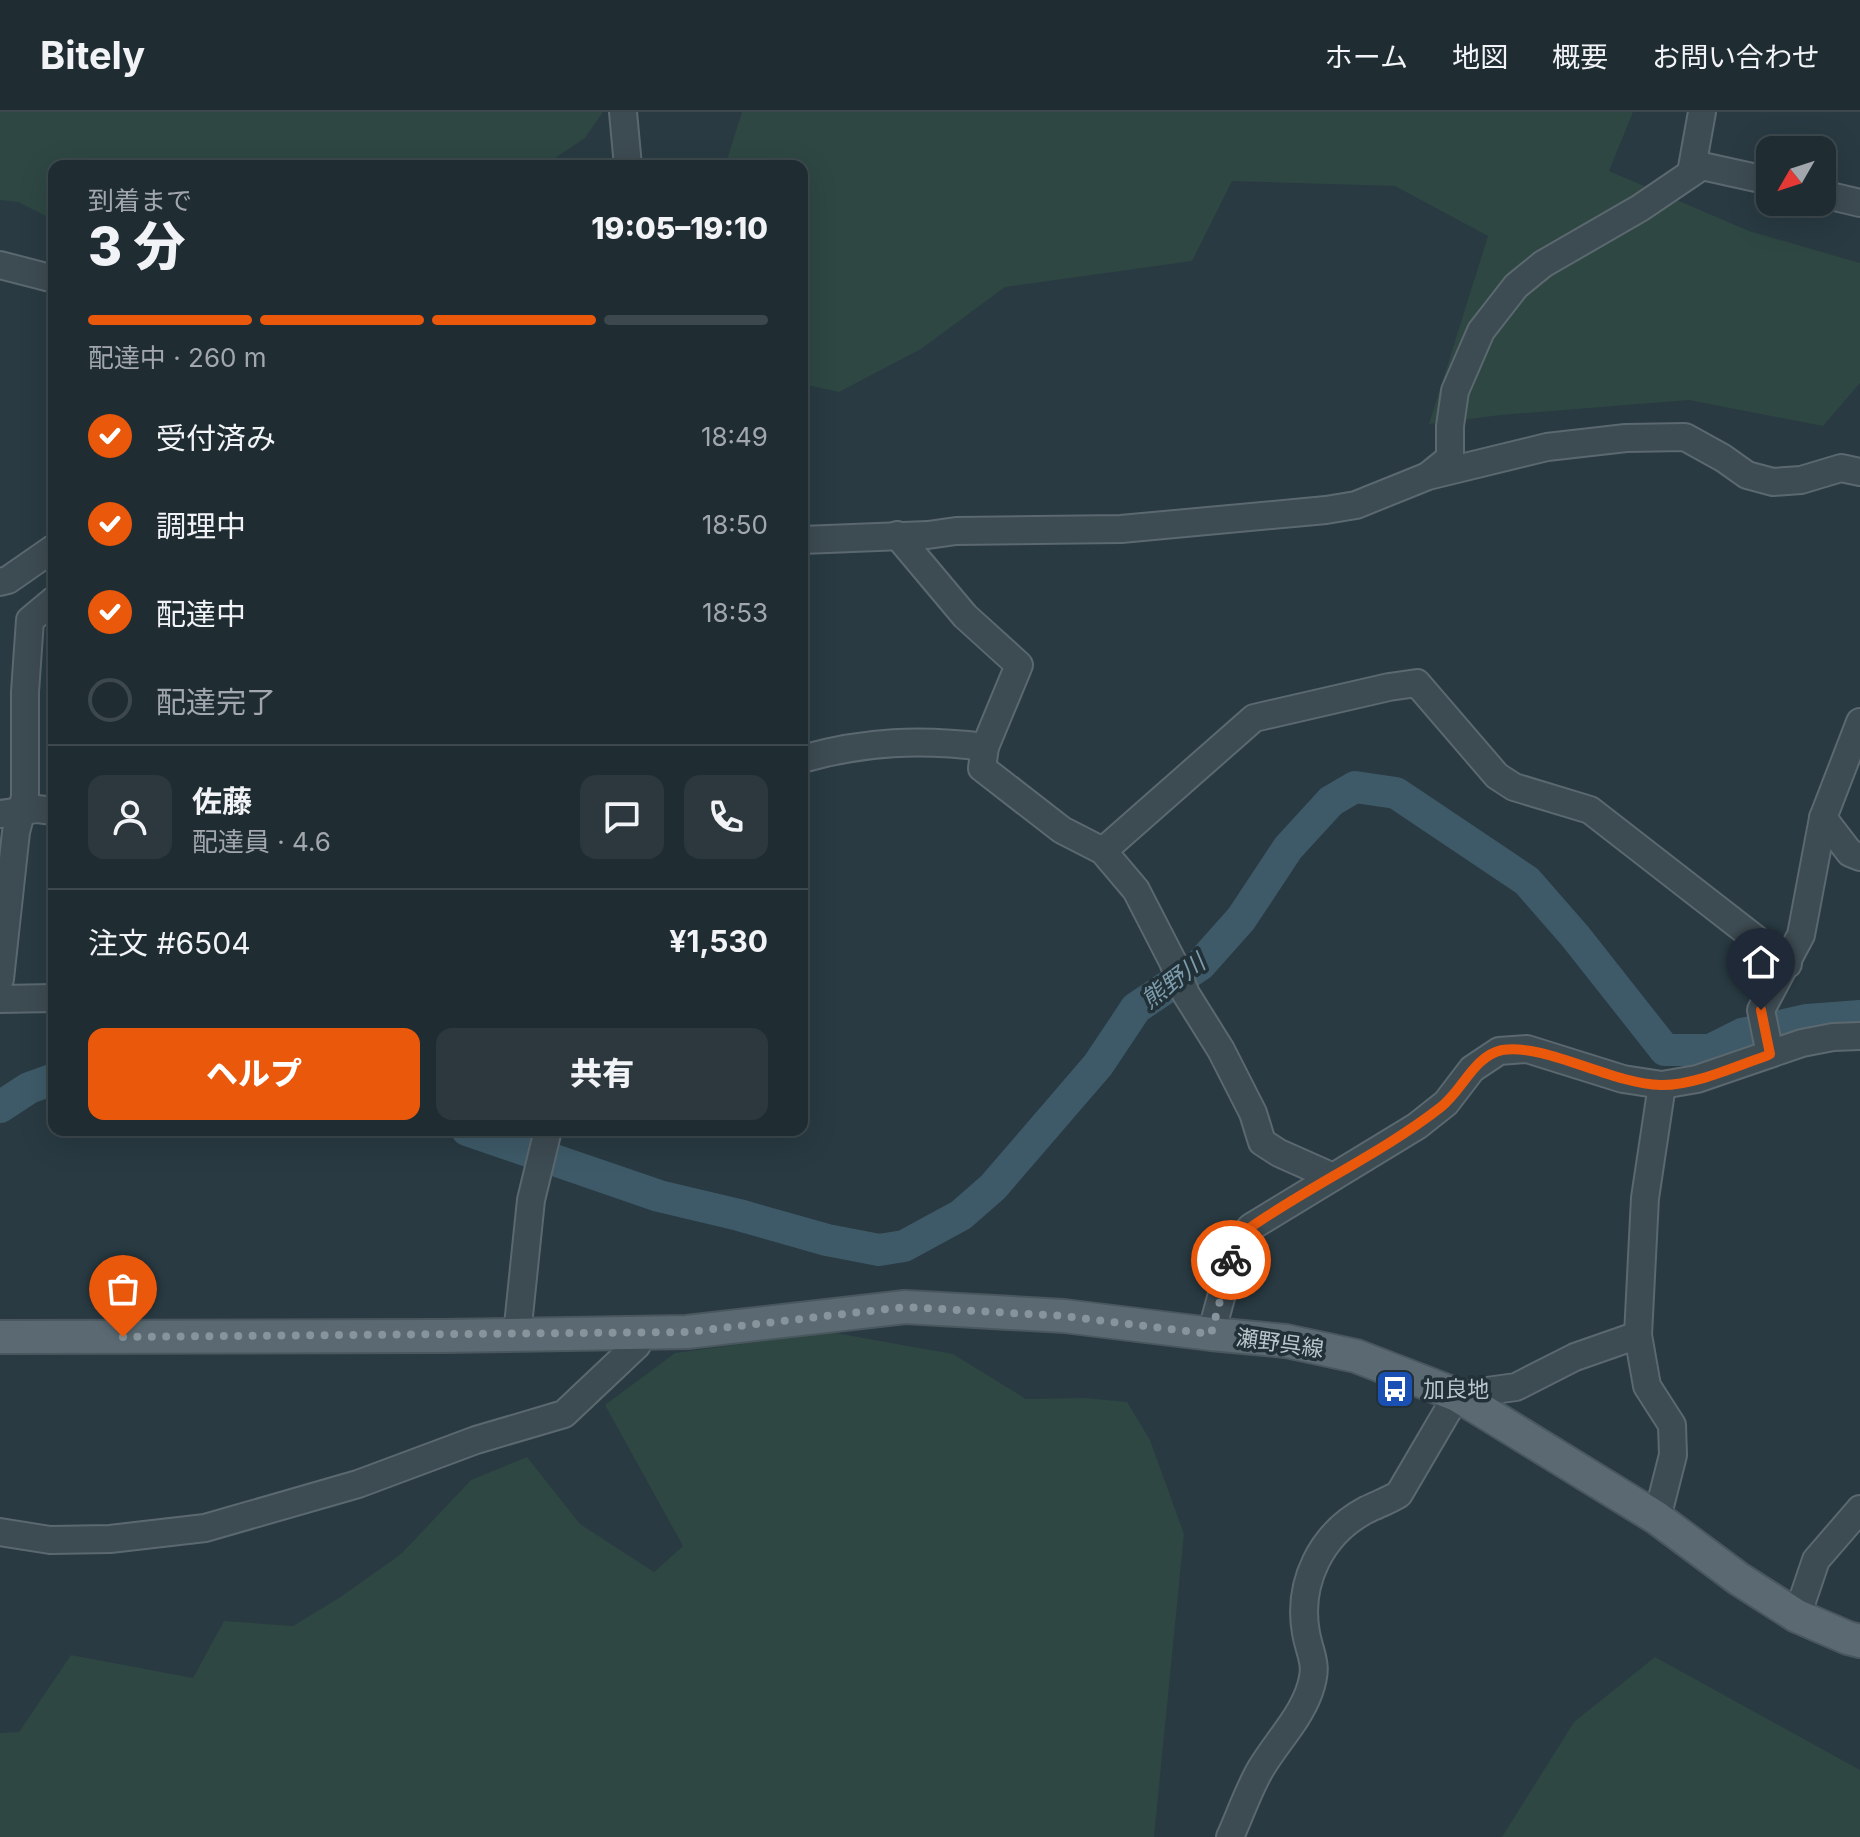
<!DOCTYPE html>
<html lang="ja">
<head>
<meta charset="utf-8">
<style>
	body { margin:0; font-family:Inter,"Noto Sans JP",sans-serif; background:#2c383e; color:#f1f3f6; height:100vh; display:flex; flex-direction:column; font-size:30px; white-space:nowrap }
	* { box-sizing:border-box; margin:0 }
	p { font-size:26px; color:#a1a7ac }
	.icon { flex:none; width:44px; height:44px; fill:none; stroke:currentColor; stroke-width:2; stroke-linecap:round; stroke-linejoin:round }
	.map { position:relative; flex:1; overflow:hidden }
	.side { position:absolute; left:48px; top:48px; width:760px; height:976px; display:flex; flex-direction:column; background:#1f2c32; border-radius:16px; box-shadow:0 8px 32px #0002,0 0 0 2px #3c484d }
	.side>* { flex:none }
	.needle { width:52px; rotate:231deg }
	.tools { position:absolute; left:1756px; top:24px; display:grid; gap:16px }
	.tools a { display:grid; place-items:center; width:80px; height:80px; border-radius:16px; background:#1f2c32; box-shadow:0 8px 32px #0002,0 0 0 2px #3c484d; font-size:40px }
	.pin { position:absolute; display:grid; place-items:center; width:68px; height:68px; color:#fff; margin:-82px -34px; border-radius:50% 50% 50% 0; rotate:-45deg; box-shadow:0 0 8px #0007 }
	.pin .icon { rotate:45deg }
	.courier { position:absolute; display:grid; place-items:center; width:80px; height:80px; margin:-40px; border:6px solid #ea580c; border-radius:50%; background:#fff; color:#222; box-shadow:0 2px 10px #0007 }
	.head em { font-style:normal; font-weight:800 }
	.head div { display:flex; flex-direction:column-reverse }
	.head { display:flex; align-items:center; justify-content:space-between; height:136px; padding:0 40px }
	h1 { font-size:52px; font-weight:800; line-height:60px }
	.bar { display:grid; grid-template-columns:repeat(4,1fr); gap:12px 8px; align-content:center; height:96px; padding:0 40px }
	.bar i { height:10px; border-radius:6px; background:#3c484d }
	.bar .active { background:#ea580c }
	.bar p { grid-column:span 4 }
	.line { display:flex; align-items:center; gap:20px; padding:0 40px; border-top:2px solid #3c484d }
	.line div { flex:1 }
	.round { display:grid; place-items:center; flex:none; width:84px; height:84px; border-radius:16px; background:#2c383e }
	ol { padding:0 40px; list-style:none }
	li { display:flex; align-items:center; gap:24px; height:88px }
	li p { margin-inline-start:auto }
	li .icon { padding:8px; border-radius:50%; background:#ea580c; color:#fff; stroke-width:4 }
	li:last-child { color:#a1a7ac }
	li i { width:44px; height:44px; border:4px solid #3c484d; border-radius:50% }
	.primary-button { display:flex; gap:16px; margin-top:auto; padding:16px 40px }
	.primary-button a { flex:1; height:92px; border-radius:16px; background:#ea580c; color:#fff; font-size:32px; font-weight:800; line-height:92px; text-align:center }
	.primary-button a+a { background:#2c383e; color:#f1f3f6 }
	header { display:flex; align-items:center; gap:48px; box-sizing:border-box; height:112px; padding:0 40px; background:#1f2c32; border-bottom:2px solid #3c484d }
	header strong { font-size:38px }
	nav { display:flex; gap:44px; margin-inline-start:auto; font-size:28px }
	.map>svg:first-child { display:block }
	.green { fill:#2e4742 }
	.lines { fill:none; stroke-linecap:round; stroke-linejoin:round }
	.river { stroke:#3e5a68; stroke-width:32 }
	.minor-casing { stroke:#5b686f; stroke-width:30 }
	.major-casing { stroke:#4a575e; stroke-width:36 }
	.minor { stroke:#3d4b52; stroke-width:26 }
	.major { stroke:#5b6a72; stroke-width:32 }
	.done { stroke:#87949c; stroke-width:8; stroke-dasharray:0 14.4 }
	.route { stroke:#ea580c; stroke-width:10 }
	.labels { text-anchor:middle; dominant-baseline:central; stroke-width:7; stroke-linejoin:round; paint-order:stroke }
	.street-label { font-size:22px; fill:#bac5cc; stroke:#223037 }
	.poi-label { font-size:22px; fill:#bac5cc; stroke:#223037; text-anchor:start }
	.water-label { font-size:24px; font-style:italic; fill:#7d9dac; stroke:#223037 }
</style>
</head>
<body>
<header>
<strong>Bitely</strong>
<nav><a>ホーム</a><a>地図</a><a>概要</a><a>お問い合わせ</a></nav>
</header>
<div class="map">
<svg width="1860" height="1725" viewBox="0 0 1860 1725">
	<rect width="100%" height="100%" fill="#293a42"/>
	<g class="green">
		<path d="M0,0H603L585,26L543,54H54V108L18,90L0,88Z"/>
		<path d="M742,0H1633L1609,59L1749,119L1860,151V271L1823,314L1689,288L1501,303L1429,312L1488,124L1395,74L1232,69L1192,149L1005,175L921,237L839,280L802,272V54H725Z"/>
		<path d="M830,1220L953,1242L1026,1287L1085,1286L1127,1290L1150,1328L1184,1422L1154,1725H0V1621L19,1620L71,1543L193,1566L224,1509L293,1514L339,1486L401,1442L471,1368L527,1345L580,1412L654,1460L683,1434L605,1293L675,1241Z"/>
		<path d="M1655,1545L1860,1658V1725H1502L1574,1610Z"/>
	</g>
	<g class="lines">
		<g class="river">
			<path d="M0,995L29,976L54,967"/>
			<path d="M467,1018L659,1084L739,1103L827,1128L879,1138L904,1134L961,1103L993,1075L1098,953L1136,896L1200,853L1241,807L1288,736L1331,689L1355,675L1396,681L1527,769L1575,824L1665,938H1710L1742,922L1807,908L1860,904"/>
		</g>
		<defs>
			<g id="minor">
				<path d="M623,0L628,54"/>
				<path d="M1691,61L1702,0"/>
				<path d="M1822,82L1860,91"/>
				<path d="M0,153L54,167"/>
				<path d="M1429,363L1450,346V314L1455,279L1481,219L1516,174L1543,152L1640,96L1702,54L1770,69"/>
				<path d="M897,423L965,504L1019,553L985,635L982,656L1062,718L1103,739L1136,778L1173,850L1186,882L1221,938L1253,1001L1262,1030L1279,1041L1333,1065"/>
				<path d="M802,428L928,423L956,419L1121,417L1326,398L1356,393L1428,364L1547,335L1626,326L1685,325L1723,346L1747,363L1773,370L1801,368L1841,356L1860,360"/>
				<path d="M0,470L8,468L54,436"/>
				<path d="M802,647C865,629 921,627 985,635"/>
				<path d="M0,702L37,697L54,699"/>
				<path d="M1823,706L1850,741L1860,745"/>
				<path d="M1103,739L1254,606L1389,575L1417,571L1497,664L1514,675L1590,698L1788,852"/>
				<path d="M0,867L16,720L25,685V580L30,508L54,488"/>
				<path d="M0,887L54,886"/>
				<path d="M1770,942L1761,898L1801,823L1823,706L1860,610"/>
				<path d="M1211,1222L1234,1138L1251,1115L1417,1014L1446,991L1472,957L1499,939L1527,937L1623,967L1662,973L1697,967L1802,931L1833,925L1860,924"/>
				<path d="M517,1223L531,1088L548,1018"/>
				<path d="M1657,1406L1673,1343L1672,1313L1647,1274L1638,1223L1645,1086L1662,973"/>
				<path d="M0,1420L50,1428L110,1427L205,1416L358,1372L476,1328L564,1302L637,1233L642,1221"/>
				<path d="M1797,1504L1816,1448L1860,1397"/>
				<path d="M1230,1725C1240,1703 1248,1679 1260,1658C1275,1632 1299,1608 1309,1580C1319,1552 1311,1547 1306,1521C1297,1471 1321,1422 1366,1398C1378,1392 1388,1389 1399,1382L1457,1283L1516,1275L1575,1245L1638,1223"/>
			</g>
			<path id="major" d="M0,1225L441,1224L687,1220L905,1195L1064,1204L1211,1222L1286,1229L1356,1244L1457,1283L1657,1406L1739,1467L1797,1504L1848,1526L1860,1529"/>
		</defs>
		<use href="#minor" class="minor-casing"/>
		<use href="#major" class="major-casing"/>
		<use href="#minor" class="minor"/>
		<use href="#major" class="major"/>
	</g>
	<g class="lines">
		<path class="done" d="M123,1225L687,1220L905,1195L1064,1204L1211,1222L1231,1148"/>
		<path class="route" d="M1231,1148L1234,1138L1251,1115C1313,1072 1382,1041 1441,995C1462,979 1474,944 1502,938C1546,931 1611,972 1661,973C1693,974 1736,954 1766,944L1770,942L1761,898"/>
	</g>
	<defs>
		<symbol id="bus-square" viewBox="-11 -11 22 22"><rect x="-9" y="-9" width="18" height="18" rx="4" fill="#1a4fb4" stroke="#223037"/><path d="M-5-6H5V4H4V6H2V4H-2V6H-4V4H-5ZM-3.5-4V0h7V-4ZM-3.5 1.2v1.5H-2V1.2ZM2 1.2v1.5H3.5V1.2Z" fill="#fff"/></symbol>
	</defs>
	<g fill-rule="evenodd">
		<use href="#bus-square" x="1373" y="1255" width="44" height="44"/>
	</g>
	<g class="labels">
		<g class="street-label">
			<text transform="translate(1280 1231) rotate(8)">瀬野呉線</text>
		</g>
		<g class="poi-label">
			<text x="1423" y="1277">加良地</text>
		</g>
		<g class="water-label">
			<text transform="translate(1173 869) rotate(-37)">熊野川</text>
		</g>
	</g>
</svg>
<div class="tools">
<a><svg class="needle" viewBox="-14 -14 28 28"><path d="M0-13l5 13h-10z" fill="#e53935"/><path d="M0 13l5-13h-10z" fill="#a1a7ac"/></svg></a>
</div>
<div class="pin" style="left:123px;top:1225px;background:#ea580c"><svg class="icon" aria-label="bag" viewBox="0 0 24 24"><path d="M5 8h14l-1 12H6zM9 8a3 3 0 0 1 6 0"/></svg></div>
<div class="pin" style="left:1761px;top:898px;background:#1f2937"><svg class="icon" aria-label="home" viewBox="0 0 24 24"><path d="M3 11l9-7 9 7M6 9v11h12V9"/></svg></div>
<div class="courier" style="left:1231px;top:1148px"><svg class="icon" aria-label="bike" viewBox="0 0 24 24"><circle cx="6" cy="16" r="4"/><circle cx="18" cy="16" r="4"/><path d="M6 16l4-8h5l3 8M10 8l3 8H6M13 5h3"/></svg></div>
<section class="side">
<div class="head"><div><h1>3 分</h1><p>到着まで</p></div><em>19:05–19:10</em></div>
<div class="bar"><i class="active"></i><i class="active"></i><i class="active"></i><i></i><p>配達中 · 260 m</p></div>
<ol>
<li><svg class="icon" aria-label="check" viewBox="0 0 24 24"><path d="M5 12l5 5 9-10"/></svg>受付済み<p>18:49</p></li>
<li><svg class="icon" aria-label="check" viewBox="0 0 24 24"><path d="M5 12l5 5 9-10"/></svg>調理中<p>18:50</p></li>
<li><svg class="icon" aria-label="check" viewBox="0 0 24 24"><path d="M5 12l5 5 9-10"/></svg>配達中<p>18:53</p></li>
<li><i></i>配達完了</li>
</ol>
<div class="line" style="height:144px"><a class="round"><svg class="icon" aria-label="person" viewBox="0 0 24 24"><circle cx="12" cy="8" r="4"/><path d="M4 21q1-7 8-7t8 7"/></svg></a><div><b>佐藤</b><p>配達員 · 4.6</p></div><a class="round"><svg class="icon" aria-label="chat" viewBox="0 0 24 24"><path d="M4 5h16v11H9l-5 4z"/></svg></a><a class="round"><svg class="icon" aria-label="phone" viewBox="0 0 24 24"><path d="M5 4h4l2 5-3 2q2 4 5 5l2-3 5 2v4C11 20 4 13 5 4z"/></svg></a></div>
<div class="line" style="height:104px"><div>注文 #6504</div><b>¥1,530</b></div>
<div class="primary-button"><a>ヘルプ</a><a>共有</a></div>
</section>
</div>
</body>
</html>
